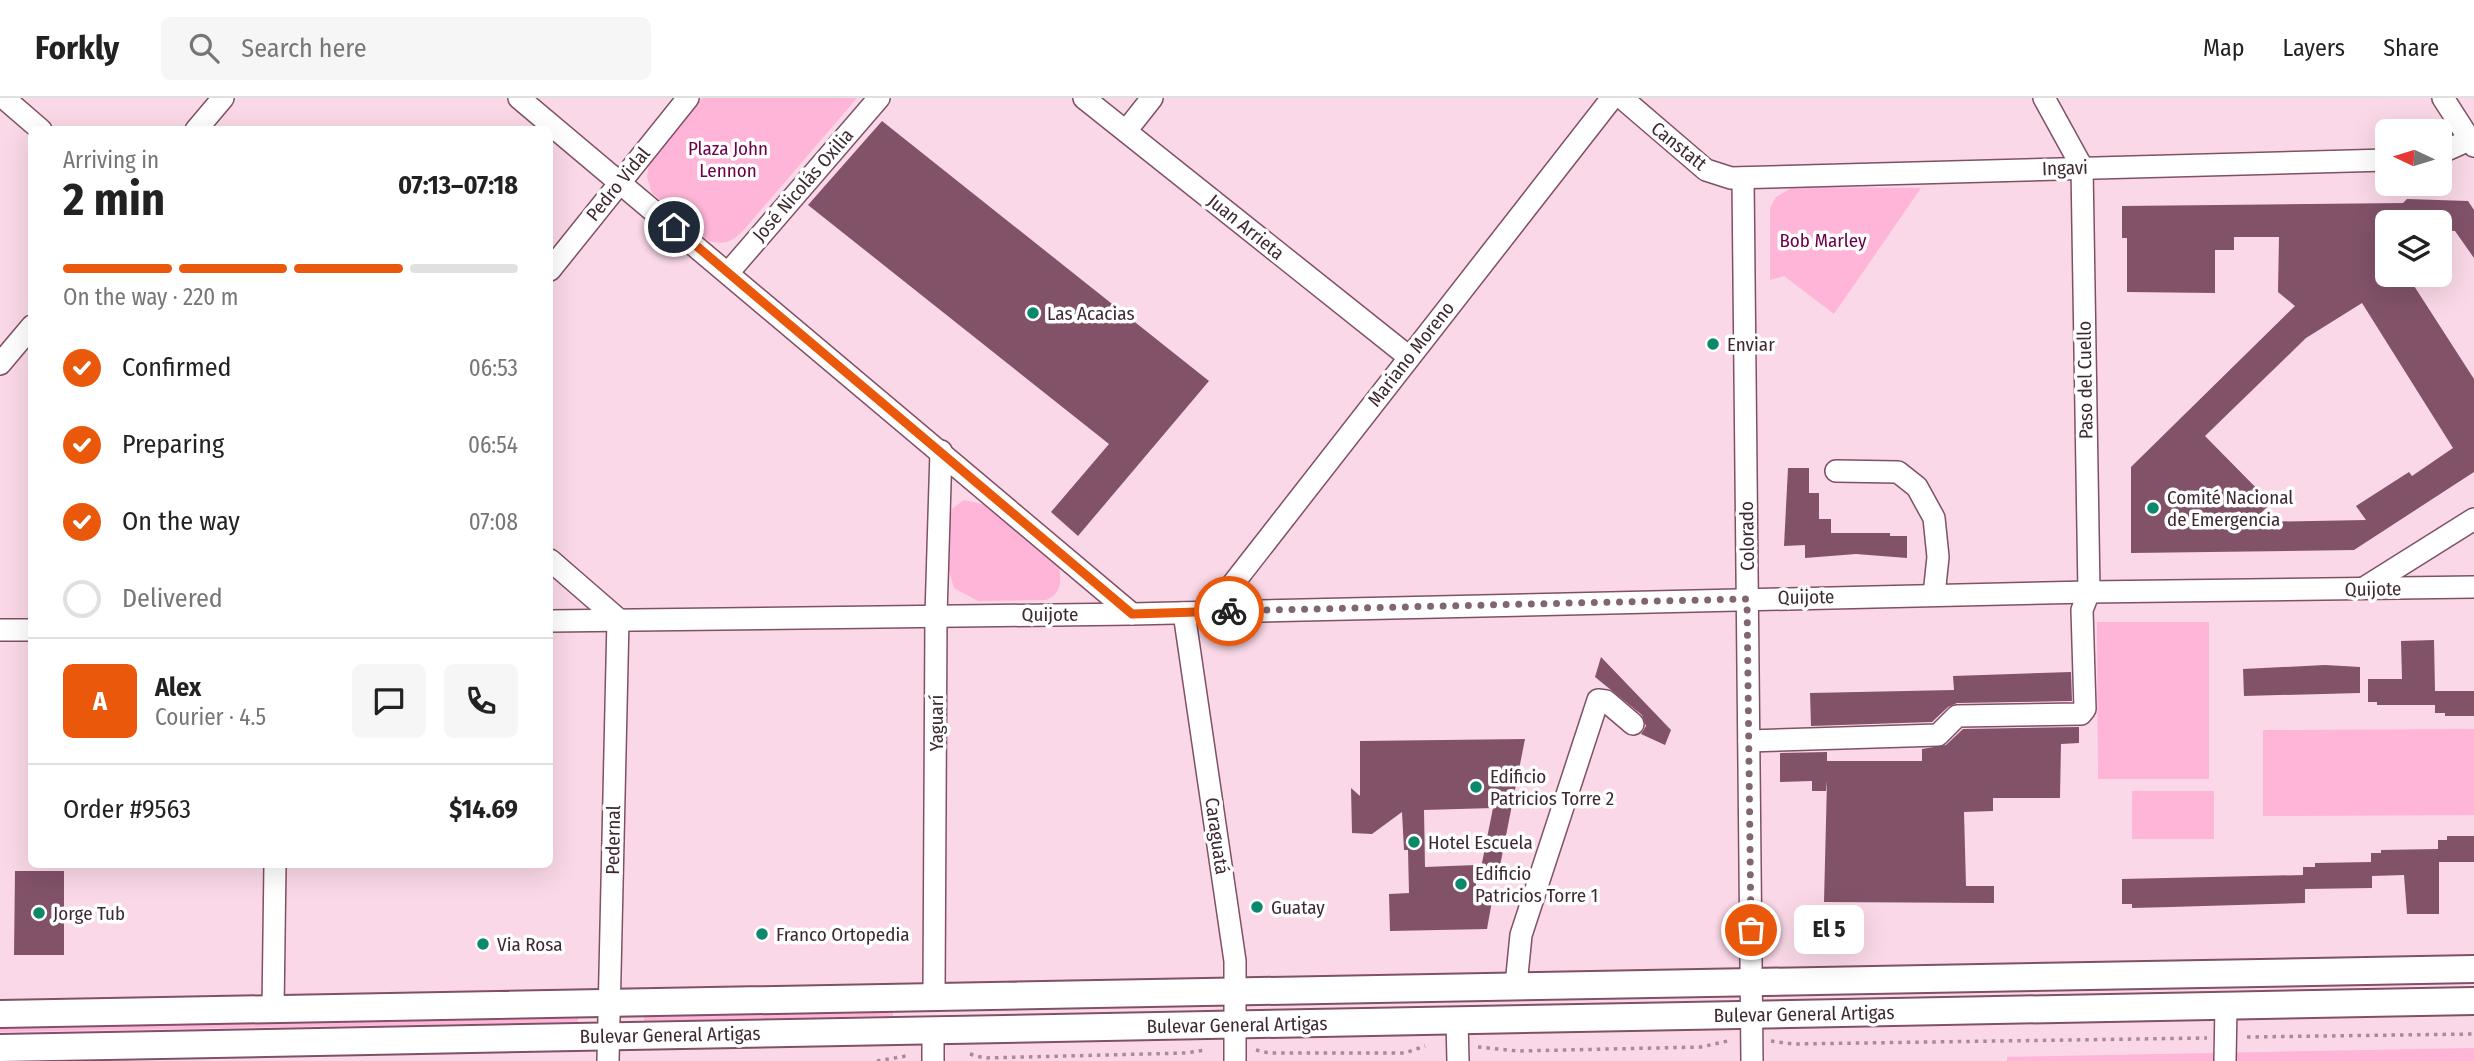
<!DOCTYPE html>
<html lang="en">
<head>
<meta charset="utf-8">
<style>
	body { margin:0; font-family:"Fira Sans Condensed",sans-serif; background:#f6f6f6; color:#222; height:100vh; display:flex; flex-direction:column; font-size:26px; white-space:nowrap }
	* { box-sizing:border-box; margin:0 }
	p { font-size:23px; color:#767676 }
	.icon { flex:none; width:38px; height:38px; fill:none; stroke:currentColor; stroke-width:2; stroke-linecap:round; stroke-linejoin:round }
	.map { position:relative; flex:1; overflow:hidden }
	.drawer { position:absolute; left:28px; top:28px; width:525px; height:742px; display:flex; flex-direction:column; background:#fff; border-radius:10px; box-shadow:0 7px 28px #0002 }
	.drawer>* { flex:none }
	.needle { width:46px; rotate:274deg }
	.controls { position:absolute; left:2375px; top:21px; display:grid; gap:14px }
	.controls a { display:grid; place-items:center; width:77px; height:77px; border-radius:10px; background:#fff; box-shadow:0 7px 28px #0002; font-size:35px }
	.pin { position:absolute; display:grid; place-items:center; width:60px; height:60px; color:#fff; margin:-30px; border:4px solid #fff; border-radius:50%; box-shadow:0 2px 7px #0007 }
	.courier { position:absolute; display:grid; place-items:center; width:70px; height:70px; margin:-35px; border:5px solid #ea580c; border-radius:50%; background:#fff; color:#222; box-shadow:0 2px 9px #0007 }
	.bubble { position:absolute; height:49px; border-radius:10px; background:#fff; box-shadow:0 7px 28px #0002; font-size:23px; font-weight:700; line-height:49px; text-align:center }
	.head em { font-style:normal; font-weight:700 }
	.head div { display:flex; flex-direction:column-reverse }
	.head { display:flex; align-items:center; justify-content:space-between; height:119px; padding:0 35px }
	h1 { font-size:46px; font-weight:700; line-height:52px }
	.bar { display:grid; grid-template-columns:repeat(4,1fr); gap:10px 7px; align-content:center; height:84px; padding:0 35px }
	.bar i { height:9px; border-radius:5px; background:#e0e0e0 }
	.bar .selected { background:#ea580c }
	.bar p { grid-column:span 4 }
	.line { display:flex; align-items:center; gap:18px; padding:0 35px; border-top:2px solid #e0e0e0 }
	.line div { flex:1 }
	.round { display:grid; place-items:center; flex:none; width:74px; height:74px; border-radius:10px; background:#f6f6f6 }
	ol { padding:0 35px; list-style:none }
	li { display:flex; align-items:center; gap:21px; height:77px }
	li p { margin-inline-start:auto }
	li .icon { padding:7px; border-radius:50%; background:#ea580c; color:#fff; stroke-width:4 }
	li:last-child { color:#767676 }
	li i { width:38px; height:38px; border:4px solid #e0e0e0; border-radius:50% }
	header { display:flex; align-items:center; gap:42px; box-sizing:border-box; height:98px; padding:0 35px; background:#fff; border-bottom:2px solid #e0e0e0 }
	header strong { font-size:33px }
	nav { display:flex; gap:38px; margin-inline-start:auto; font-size:24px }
	.search { width:490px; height:63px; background:#f6f6f6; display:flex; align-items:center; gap:18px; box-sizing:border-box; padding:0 24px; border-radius:10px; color:#767676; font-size:26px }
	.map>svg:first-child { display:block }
	.green { fill:#ffb5d7 }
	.building { fill:#825269; fill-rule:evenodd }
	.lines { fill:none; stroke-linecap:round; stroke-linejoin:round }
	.minor-casing { stroke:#7f5066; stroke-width:24 }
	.major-casing { stroke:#7f5066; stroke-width:30 }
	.path { stroke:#a88b98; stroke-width:3.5; stroke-dasharray:3.5 5; stroke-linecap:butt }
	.minor { stroke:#fff; stroke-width:21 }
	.major { stroke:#fff; stroke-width:26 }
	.done { stroke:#806672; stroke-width:7; stroke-dasharray:0 12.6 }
	.route { stroke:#ea580c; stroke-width:9 }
	.poi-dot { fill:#0c886a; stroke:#fff; stroke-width:2.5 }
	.labels { text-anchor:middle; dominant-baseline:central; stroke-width:7; stroke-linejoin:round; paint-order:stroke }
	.street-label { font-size:19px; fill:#3e2933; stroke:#fff }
	.park-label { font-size:19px; fill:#6d0046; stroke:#fff }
	.poi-label { font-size:19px; fill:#3e2933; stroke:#fff; text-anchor:start }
</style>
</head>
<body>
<header>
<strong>Forkly</strong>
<div class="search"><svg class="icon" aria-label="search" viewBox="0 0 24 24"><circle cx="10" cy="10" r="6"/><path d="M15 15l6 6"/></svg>Search here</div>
<nav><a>Map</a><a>Layers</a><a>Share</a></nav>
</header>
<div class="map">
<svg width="2474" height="963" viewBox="0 0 2474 963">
	<rect width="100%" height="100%" fill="#fad8e7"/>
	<g class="green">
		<path d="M702,0H857L742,134C731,144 724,147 709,143L652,95L647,79L649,67Z"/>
		<path d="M1793,89L1921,90L1834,216L1784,178L1770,182V110L1776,99Z"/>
		<path d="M964,402L986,407L1059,470C1062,483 1061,497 1046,502L978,503L954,490L949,473L950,417L953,410Z"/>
		<path d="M2097,524H2209V681H2098Z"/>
		<path d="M2474,631V717L2263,718V632Z"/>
		<rect x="2132" y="693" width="82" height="48"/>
		<path d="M893,914V918L644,923V919Z"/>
		<path d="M578,920V924L0,934V930Z"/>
		<path d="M2474,950V963H2007V959Z"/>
	</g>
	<g class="building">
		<path d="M882,23L1209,283L1078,438L1051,414L1109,346L808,107Z"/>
		<path d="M2407,101L2468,103L2474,112V160L2455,133L2440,132V124H2387V177H2407L2474,281V374L2354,452L2131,455V369L2295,208L2278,194L2279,139H2234V152H2215V195L2127,194V140H2122V108L2403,105ZM2362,205L2453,350L2412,378L2409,374L2356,408L2366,422L2252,424L2271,405L2205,338L2306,240Z"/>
		<path d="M1788,370H1809V395H1819V421H1831V435H1890V438H1907V460L1856,456L1805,460V447L1784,448Z"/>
		<path d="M2434,542L2435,593H2474V618H2445V615H2435V607H2377V604H2368V581H2402L2401,543Z"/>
		<path d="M1601,559L1671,632L1665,647L1641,636L1646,628L1642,617L1595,579Z"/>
		<path d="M2325,567L2360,569V595L2244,598L2243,571Z"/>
		<path d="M2071,574L2072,603L1957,605L1948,609L1932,624L1811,628L1810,595L1954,592L1953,578Z"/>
		<path d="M2079,629V645L2061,646L2060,700H1993V713L1964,714L1966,788H1994V805L1824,804L1827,683L1826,693H1812V683L1780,684V655L1827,654V663H1922V651L1946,647L1963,631Z"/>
		<path d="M1525,641L1499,773L1481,770L1493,710L1424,712L1425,769L1476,767V804L1492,803L1487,831L1390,833L1389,796L1409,795L1408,752H1404L1402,714L1372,736L1352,735L1351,690L1360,698V643Z"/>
		<path d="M2447,738H2474V764H2439V816H2407L2404,777L2372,778V790L2305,791V805L2171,809L2132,810V806H2122V781L2303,777V769H2315V765L2371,764V755H2381V752L2438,751V742H2447Z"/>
		<path d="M15,773H64V857H14Z"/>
	</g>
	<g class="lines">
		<defs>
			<g id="minor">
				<path d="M4,0L41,32"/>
				<path d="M519,0L1132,516"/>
				<path d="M1084,0L1409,259"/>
				<path d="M1622,0L1706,72L1731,80L2387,62"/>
				<path d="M2443,0L2474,48"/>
				<path d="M196,32L223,0"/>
				<path d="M1126,33L1152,0"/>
				<path d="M2440,55L2469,42"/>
				<path d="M1743,80L1752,963"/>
				<path d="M550,172L688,0"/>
				<path d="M728,175L879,0"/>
				<path d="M0,266L32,228"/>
				<path d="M1836,373L1898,374L1917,389L1934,420L1938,459L1934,497"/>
				<path d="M550,462L618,521"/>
				<path d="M2364,490L2474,421"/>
				<path d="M1211,514L1612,0"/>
				<path d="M1184,515L1235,863V963"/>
				<path d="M550,523L1132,516L2089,494L2474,489"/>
				<path d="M0,532H32"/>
				<path d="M1749,643L1938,637L1957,618L2081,616L2085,611L2082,512L2089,494L2082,69L2044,0"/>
				<path d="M1516,887L1521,837L1598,602L1606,603L1633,626"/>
				<path d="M934,897L936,517L941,353"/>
				<path d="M273,911L275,766"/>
				<path d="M1457,922L1458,963"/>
				<path d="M608,963L618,521"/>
				<path d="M933,963V932"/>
				<path d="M2225,963L2226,908"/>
			</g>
			<g id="major">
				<path d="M0,916L2474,871"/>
				<path d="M0,950L2474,903"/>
			</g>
		</defs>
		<use href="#minor" class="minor-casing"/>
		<use href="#major" class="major-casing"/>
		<g class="path">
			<path d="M2247,939L2474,936"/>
			<path d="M1771,943L1793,946L2207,940"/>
			<path d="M1478,949L1518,953L1701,949L1732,942"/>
			<path d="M1256,952L1269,955H1405L1425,948"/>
			<path d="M970,956L984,960L1186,955L1206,952"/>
			<path d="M877,963L906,958"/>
		</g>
		<use href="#minor" class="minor"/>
		<use href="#major" class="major"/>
	</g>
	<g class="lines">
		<path class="done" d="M1229,513L1747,501L1751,832"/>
		<path class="route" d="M674,129L1132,516L1229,513"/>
	</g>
	<g class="poi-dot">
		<circle cx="1033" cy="215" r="7"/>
		<circle cx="1713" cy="246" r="7"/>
		<circle cx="2153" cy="410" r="7"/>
		<circle cx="1476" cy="689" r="7"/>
		<circle cx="1414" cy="744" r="7"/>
		<circle cx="1461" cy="786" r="7"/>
		<circle cx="1257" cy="809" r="7"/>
		<circle cx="39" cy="815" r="7"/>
		<circle cx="762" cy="836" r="7"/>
		<circle cx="483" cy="846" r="7"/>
	</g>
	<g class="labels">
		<g class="street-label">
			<text transform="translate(1679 48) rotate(39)">Canstatt</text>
			<text transform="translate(2065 70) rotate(-2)">Ingavi</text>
			<text transform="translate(618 86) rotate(-51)">Pedro Vidal</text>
			<text transform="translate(803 87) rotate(-49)">José Nicolás Oxilia</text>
			<text transform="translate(1246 129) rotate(39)">Juan Arrieta</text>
			<text transform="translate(1411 256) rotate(-52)">Mariano Moreno</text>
			<text transform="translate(2085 282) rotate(-91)">Paso del Cuello</text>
			<text transform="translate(1747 438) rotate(-91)">Colorado</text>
			<text transform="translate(2373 491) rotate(-1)">Quijote</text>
			<text transform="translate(1806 499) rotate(-1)">Quijote</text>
			<text x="1050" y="516">Quijote</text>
			<text transform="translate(936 625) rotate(-90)">Yaguarí</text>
			<text transform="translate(1217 738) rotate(82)">Caraguatá</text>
			<text transform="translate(613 742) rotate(-89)">Pedernal</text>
			<text transform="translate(1804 916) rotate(-1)">Bulevar General Artigas</text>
			<text transform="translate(1237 927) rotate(-1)">Bulevar General Artigas</text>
			<text transform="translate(670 937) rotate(-1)">Bulevar General Artigas</text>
		</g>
		<g class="park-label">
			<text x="728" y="50">Plaza John<tspan x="728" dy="22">Lennon</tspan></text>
			<text x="1823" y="142">Bob Marley</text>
		</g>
		<g class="poi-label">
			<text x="1047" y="215">Las Acacias</text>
			<text x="1727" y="246">Enviar</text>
			<text x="2167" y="399">Comité Nacional<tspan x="2167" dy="22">de Emergencia</tspan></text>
			<text x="1490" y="678">Edificio<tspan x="1490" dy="22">Patricios Torre 2</tspan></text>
			<text x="1428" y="744">Hotel Escuela</text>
			<text x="1475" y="775">Edificio<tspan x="1475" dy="22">Patricios Torre 1</tspan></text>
			<text x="1271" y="809">Guatay</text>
			<text x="53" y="815">Jorge Tub</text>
			<text x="776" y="836">Franco Ortopedia</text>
			<text x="497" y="846">Via Rosa</text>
		</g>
	</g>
</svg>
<div class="controls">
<a><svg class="needle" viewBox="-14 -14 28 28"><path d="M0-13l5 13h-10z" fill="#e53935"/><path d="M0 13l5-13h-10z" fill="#767676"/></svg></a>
<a><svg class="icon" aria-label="layers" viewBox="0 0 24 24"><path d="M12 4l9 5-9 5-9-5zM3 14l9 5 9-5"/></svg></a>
</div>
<div class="pin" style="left:1751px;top:832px;background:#ea580c"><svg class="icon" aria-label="bag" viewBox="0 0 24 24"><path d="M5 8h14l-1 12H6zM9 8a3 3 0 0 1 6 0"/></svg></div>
<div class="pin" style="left:674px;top:129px;background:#1f2937"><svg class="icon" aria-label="home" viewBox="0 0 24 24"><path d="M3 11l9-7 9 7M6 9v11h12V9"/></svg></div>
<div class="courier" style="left:1229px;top:513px"><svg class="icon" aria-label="bike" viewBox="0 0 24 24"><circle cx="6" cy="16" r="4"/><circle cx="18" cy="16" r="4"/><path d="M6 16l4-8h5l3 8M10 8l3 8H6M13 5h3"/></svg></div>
<div class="bubble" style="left:1794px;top:807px;width:70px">El 5</div>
<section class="drawer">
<div class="head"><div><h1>2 min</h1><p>Arriving in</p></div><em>07:13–07:18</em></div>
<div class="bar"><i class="selected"></i><i class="selected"></i><i class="selected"></i><i></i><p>On the way · 220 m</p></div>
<ol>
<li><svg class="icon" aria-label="check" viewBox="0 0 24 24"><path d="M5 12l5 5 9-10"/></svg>Confirmed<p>06:53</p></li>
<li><svg class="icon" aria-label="check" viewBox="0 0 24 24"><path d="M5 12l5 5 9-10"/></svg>Preparing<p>06:54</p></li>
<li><svg class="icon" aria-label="check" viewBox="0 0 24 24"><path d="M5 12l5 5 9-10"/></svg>On the way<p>07:08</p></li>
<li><i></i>Delivered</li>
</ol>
<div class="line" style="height:126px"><b class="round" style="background:#ea580c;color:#fff">A</b><div><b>Alex</b><p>Courier · 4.5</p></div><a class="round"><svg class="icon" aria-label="chat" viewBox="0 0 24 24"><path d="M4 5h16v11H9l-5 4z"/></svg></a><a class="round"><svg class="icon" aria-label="phone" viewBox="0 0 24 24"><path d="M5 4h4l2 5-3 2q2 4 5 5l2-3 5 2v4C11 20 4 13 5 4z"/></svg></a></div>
<div class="line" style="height:91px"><div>Order #9563</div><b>$14.69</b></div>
</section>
</div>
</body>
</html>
